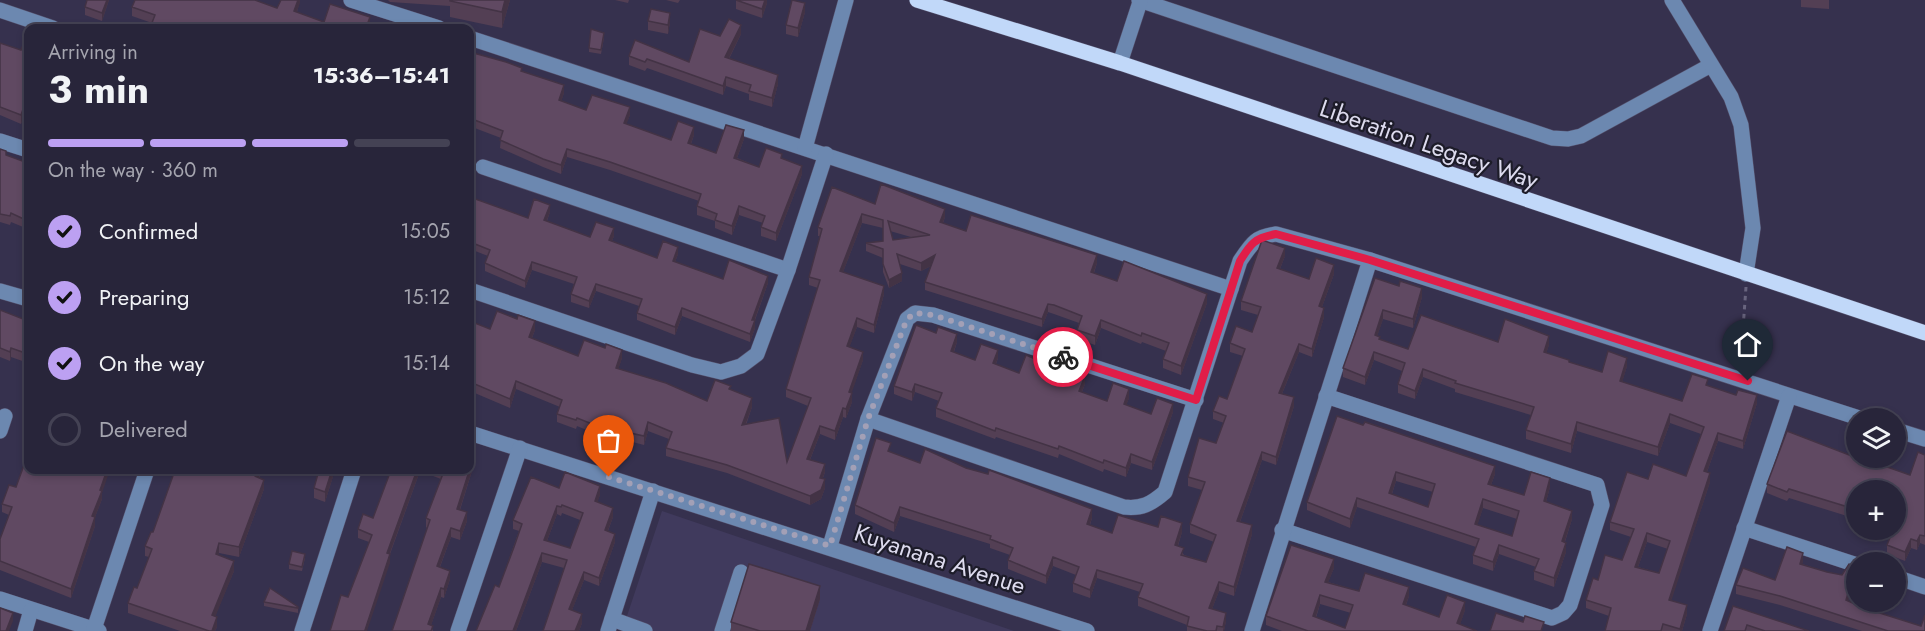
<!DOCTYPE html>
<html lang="en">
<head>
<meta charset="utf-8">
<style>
	body { margin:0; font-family:Jost,sans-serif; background:#343145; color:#f1f3f6; height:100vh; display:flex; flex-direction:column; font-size:22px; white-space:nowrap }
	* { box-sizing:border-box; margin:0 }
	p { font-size:20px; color:#a5a5af }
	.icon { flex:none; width:33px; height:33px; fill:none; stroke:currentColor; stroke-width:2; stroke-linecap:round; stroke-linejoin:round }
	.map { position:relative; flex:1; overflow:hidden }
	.details { position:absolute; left:24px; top:24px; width:450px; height:450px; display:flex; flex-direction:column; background:#28253a; border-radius:12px; box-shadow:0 3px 9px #0003,0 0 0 2px #444254 }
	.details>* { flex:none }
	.controls { position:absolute; left:1846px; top:408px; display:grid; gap:12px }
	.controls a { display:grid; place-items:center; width:60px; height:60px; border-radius:50%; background:#28253a; box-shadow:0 3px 9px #0003,0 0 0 2px #444254; font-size:30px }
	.pin { position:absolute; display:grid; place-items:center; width:51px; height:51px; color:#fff; margin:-62px -26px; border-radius:50% 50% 50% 0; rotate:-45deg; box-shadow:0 0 6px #0007 }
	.pin .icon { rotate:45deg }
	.courier { position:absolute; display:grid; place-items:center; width:60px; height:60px; margin:-30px; border:4px solid #e11d48; border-radius:50%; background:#fff; color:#222; box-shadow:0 2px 8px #0007 }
	.overview em { font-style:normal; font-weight:700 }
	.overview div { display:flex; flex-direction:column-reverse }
	.overview { display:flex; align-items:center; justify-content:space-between; height:102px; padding:0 24px }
	h1 { font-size:39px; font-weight:700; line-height:45px }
	.bar { display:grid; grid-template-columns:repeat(4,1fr); gap:9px 6px; align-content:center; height:72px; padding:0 24px }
	.bar i { height:8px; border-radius:4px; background:#444254 }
	.bar .on { background:#bca0f2 }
	.bar p { grid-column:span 4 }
	ol { padding:0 24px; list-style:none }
	li { display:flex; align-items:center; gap:18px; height:66px }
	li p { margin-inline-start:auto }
	li .icon { padding:6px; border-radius:50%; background:#bca0f2; color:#111; stroke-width:4 }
	li:last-child { color:#a5a5af }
	li i { width:33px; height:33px; border:3px solid #444254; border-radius:50% }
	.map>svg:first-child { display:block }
	.built { fill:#403a5d }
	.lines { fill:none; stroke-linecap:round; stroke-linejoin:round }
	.minor-casing { stroke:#54506b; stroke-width:16 }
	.major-casing { stroke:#54506b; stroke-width:16 }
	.path { stroke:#68647e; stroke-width:3; stroke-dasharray:4.5 4.5; stroke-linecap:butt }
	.minor { stroke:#6c88b0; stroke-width:15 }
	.major { stroke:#c1d8f9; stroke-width:15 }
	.wall { fill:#533f54; fill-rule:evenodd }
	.shaded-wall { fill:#433345 }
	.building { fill:#604962; stroke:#433345; stroke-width:1.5; fill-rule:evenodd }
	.done { stroke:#a3a0b6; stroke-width:6; stroke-dasharray:0 10.8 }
	.route { stroke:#e11d48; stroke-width:8 }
	.labels { text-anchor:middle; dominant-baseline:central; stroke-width:4.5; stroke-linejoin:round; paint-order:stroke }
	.street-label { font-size:24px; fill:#dddbee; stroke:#1d1c29 }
</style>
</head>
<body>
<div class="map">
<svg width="1925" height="631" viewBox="0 0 1925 631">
	<rect width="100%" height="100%" fill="#36314e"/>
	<path class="built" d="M662,511L1014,631H622Z"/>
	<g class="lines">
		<defs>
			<g id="minor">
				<path d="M351,0L439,28"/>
				<path d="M1139,0L1552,138L1568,139L1581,136L1711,65"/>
				<path d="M1672,0L1731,97L1741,125L1753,228L1746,274"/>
				<path d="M0,10L53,28"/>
				<path d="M470,38L1231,289"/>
				<path d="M1120,63L1140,2"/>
				<path d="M0,141L28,150"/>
				<path d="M805,148L846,0"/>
				<path d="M483,167L788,270"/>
				<path d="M470,290L692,365L721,372L741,366L757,354L788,270L826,154"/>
				<path d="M0,291L28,299"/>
				<path d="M868,419L1124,507C1142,509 1151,504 1165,492L1240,261C1252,243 1255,237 1276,234L1370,260L1859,418"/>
				<path d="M1896,430L1925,439"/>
				<path d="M0,431L5,416"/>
				<path d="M470,433L1087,631"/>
				<path d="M1744,528L1857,565"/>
				<path d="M1282,530L1552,618L1563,613L1570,605L1602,505L1597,485L1326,396"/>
				<path d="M830,546L868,419L907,319L915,313L933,315L1196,400"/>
				<path d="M1896,577L1925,587"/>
				<path d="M0,599L99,631"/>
				<path d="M612,619L645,631"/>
				<path d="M94,629L147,470"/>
				<path d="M25,631L31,610"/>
				<path d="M302,631L354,470"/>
				<path d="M458,631L520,448"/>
				<path d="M608,631L653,491"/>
				<path d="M722,631L741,572"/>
				<path d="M1252,631L1370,260"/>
				<path d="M1710,631L1789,396"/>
			</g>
			<path id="major" d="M917,0L1120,63L1925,333"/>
		</defs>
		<use href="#minor" class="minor-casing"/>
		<use href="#major" class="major-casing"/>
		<path class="path" d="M1746,287L1743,329L1746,367"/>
		<use href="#minor" class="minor"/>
		<use href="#major" class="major"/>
	</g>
	<g class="wall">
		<path d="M87,0H109L102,21L85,15V7Z"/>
		<path d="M300,0L297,12L324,22L370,26L369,28H150L152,23L132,16V7L277,8Z"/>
		<path d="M388,0H510L502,28L450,17V6L390,2Z"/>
		<path d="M615,0H629L628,3Z"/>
		<path d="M666,0H680L678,3Z"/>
		<path d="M736,0H767V3L762,18L736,9Z"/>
		<path d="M1801,0H1829V9L1801,7Z"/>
		<path d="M805,12L798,37L786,34V25Z"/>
		<path d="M648,21L670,22L668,34L648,30Z"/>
		<path d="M28,34V107H27L21,124L0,115V43L21,50Z"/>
		<path d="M741,34L729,59L778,84L772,107L749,100V94L726,86L723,95L647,68L645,71L629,65V56L689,62L720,36Z"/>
		<path d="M604,38L601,54L589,52V48Z"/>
		<path d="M470,52L522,71L564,93L561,101L586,110L630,115L626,124L671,140L694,135L691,144L716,153L744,139L737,158L759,167L782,158L802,174L776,241L761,236V227L763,223L739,215L732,235L715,228V221L697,215V206L699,201L610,170L567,157L561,174L543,167L500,148L501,138L472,127Z"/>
		<path d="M0,149L6,155L28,163V229L11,222L10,225L0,222Z"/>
		<path d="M470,197L528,218L550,212L547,221L590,237L614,236L612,241L657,258L678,254L675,262L723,279L768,283L755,320V328L750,342L682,316L675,335L637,320V313L639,306L596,291L589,308L571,302V294L574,284L532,270L525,288L485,271V263L488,256L470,249Z"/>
		<path d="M875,204L945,217L943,223L966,231L1097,263L1094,273L1117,281L1207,303L1181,375L1163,368V359L1166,351L1142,342L1141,344L1101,328L1095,345L1077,339V330L1079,323L1054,314L1048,312L1042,327L925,290V282L931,266L921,271L900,264L902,281L889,288L883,272V258L866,251V243L883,241V228L862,223L843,272L884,294L874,333L857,327L849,347L863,360L851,393L852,402L846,418L843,417L835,440L820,434L810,460L825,472L823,478L825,488L821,499L810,505L727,473L666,456V448L669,439L648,431L644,445L621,439L620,444L577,426L576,429L557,422V414L560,407L516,389L510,408L470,391V321L490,329L535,330L532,338L578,356L622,358L618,369L707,401L731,390L752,407L746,425L787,462L808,406L786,397V389L818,288L809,285V277L820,236H818V227ZM890,231L911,237L893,240Z"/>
		<path d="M1285,256L1280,269L1309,279L1334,274L1322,307L1324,317L1312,357L1299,352L1282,394L1294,406L1276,465L1262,460L1240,522L1252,534L1234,596L1219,591L1212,609L1226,621L1224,631H1187V625L1138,606V597L1140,592L1097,578L1090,598L1073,592V583L1076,575L1053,566L1046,584L1008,569V560L1010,555L990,548V544L900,516L894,532L855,514V505L891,452L920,463L966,468L1092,518L1090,525L1112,533L1158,527L1182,532L1178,546L1184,555L1206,562L1214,542L1190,533V524L1202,490L1188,486V477L1216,443L1224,423L1213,419V411L1227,399L1243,356L1230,352V343L1252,332L1258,315L1241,310V301Z"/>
		<path d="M1399,286L1422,297L1413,328L1383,319L1377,336L1380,339L1408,349L1498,342L1549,345L1546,353L1569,362L1602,372L1627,366L1622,382L1682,401L1708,386L1757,403L1743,449L1718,441L1707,472L1710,482L1671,600L1687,614L1682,631H1605L1609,616L1586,608V600L1598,580L1622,560L1631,537L1610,530V522L1648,479L1686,476L1701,434L1670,423L1658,456L1577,431L1571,453L1526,439V430L1531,415L1455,392V389L1423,377L1415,399L1398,393V384L1402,371L1374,360L1365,385L1343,377V368ZM1647,542L1668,549L1659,573L1638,567Z"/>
		<path d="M0,310L28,321V320V363L11,357L10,361L0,357Z"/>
		<path d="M957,342L954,352L975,360L998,358L996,364L1019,373L1085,384L1082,392L1107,401L1129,398L1126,405L1151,414L1173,412L1152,470L1131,463L1126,477L1104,469L1103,472L1059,454L1058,458L996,437L995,439L936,417V408L939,401L915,392L912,401L894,394V386Z"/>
		<path d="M1337,416L1495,474L1491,485L1524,495L1550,487L1546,502L1572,519L1565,542L1566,552L1554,587L1534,580V571L1536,567L1499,554L1493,571L1473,564V555L1476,547L1357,507L1350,528L1307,510V502ZM1396,481L1433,492L1428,507L1392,494ZM1483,508L1517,519L1512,536L1477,525Z"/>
		<path d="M1925,455V545L1920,543L1917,550L1911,548L1905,561L1887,554V545L1891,534L1878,530H1896L1857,490V522L1847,518V516L1789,498L1787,501L1767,493V484L1857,457L1879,464L1910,475Z"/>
		<path d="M173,470H262L259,478L264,489L239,557L219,553L218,555L234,571L215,616L217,627L215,631H180L128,613V603L137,588L149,557L145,556V546L153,532L174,474L173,473Z"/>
		<path d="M319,470H335L325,502L314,498V488Z"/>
		<path d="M391,470H470L472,471L460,510L467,521L460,540L451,537L440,567L450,579L444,598L441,597L431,625L433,631H392L427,528L426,527V518L441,479L420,471L390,554V563L348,597L369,542L358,538V529L373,518Z"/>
		<path d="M16,487L102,493V499L95,517V526L71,598L0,570V539L9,515L2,512V504Z"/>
		<path d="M559,488L600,495L597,502L613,517L608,531L615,542L599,586L584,580L572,610L582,623L579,631H543L564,568L542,562L516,631H476L499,587L519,531L513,529V520ZM562,513L580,520L570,548L547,541L557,514L561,516Z"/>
		<path d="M305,558L302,571L289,569V564Z"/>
		<path d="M1803,562L1802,564L1827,572L1842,575L1856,574L1848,601L1864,608L1925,631H1862L1780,605L1736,594V585L1775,580Z"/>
		<path d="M1334,568L1328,582L1359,591L1409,596L1406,605L1439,617L1465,610L1460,624L1477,631H1282L1266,625V616ZM1320,604L1351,613L1345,628L1316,618Z"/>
		<path d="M820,599L810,631H731V622Z"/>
		<path d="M264,602L298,607V613L264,606Z"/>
		<path d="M1733,606L1809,631H1724Z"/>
	</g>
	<g class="shaded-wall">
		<path d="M107,0H109L102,21V13Z"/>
		<path d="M298,0H300V3L294,19V11Z"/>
		<path d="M505,0H510L502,28V12Z"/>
		<path d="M765,0H767V3L762,18V9Z"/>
		<path d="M805,3V12L798,37V28Z"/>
		<path d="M670,13V22L668,34V25Z"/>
		<path d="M370,17V26L369,28H366Z"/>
		<path d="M741,25V34L725,66V57Z"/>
		<path d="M778,75V84L772,107V98Z"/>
		<path d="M726,77V86L723,95V86Z"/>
		<path d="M564,85V93L559,109V100Z"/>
		<path d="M27,98V107L21,124V115Z"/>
		<path d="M630,107V115L624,131V123Z"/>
		<path d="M472,119V127L470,133V125Z"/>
		<path d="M694,127V135L688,151V143Z"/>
		<path d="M744,130V139L734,166V158Z"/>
		<path d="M567,149V157L561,174V165Z"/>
		<path d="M802,166V174L776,241V233Z"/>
		<path d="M550,205V212L544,228V220Z"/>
		<path d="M739,206V215L732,235V226Z"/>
		<path d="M945,209V217L940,230V222Z"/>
		<path d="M862,214V223L840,280V271Z"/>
		<path d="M614,228V236L609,248V240Z"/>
		<path d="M678,247V254L673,268V261Z"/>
		<path d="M1285,248V256L1277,276V268Z"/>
		<path d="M935,255V264L921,271V263Z"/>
		<path d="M1097,255V263L1091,280V272Z"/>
		<path d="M532,262V270L525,288V281Z"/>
		<path d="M1334,265V274L1319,315V306Z"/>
		<path d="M902,273V281L889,288V280Z"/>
		<path d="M768,276V283L752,327V320Z"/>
		<path d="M596,284V291L589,308V301Z"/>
		<path d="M884,286V294L874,333V325Z"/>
		<path d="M1422,288V297L1413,328V319Z"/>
		<path d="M1207,294V303L1181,375V366Z"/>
		<path d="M1048,304V312L1042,327V319Z"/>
		<path d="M682,308V316L675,335V327Z"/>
		<path d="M1324,308V317L1312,357V349Z"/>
		<path d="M1383,310V319L1375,343V335Z"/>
		<path d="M857,318V327L847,354V346Z"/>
		<path d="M755,320V328L750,342V334Z"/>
		<path d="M1101,320V328L1095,345V336Z"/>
		<path d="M535,321V330L529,345V337Z"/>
		<path d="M957,334V342L951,359V351Z"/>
		<path d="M1549,336V345L1544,361V352Z"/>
		<path d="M1299,344V352L1279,401V393Z"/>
		<path d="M11,348V357L10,361V352Z"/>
		<path d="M622,350V358L616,377V368Z"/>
		<path d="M998,350V358L993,372V363Z"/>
		<path d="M863,352V360L849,401V392Z"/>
		<path d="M1374,352V360L1365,385V377Z"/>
		<path d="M1627,358V366L1620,390V381Z"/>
		<path d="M1423,369V377L1415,399V391Z"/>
		<path d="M1085,376V384L1079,399V391Z"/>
		<path d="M516,381V389L510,408V399Z"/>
		<path d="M915,384V392L912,401V392Z"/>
		<path d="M1129,389V398L1124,412V404Z"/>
		<path d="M852,393V402L846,418V409Z"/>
		<path d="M1757,395V403L1743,449V441Z"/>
		<path d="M1294,397V406L1276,465V457Z"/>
		<path d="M752,398V407L742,434V425Z"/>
		<path d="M1173,404V412L1152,470V462Z"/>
		<path d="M843,408V417L835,440V431Z"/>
		<path d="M1670,414V423L1658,456V447Z"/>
		<path d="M648,422V431L644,445V436Z"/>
		<path d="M1577,422V431L1571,453V444Z"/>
		<path d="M820,426V434L807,467V459Z"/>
		<path d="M1718,433V441L1704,480V471Z"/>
		<path d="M1262,452V460L1237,530V521Z"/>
		<path d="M1131,454V463L1126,477V468Z"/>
		<path d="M1878,458H1882L1876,472V463Z"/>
		<path d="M472,462V471L457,518V509Z"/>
		<path d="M825,464V472L820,486V478Z"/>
		<path d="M1495,466V474L1488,493V484Z"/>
		<path d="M107,470H110L102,493V499L92,525V516Z"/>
		<path d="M258,470H262L255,486V476Z"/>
		<path d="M332,470H335L325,502V492Z"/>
		<path d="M417,470H420V471L387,561V553Z"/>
		<path d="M1396,472V481L1389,502V493Z"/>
		<path d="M1710,473V482L1669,608V600Z"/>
		<path d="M1550,478V487L1544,510V501Z"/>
		<path d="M825,479V488L821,499L810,505V496Z"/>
		<path d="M264,480V489L239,557V547Z"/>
		<path d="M600,486V495L595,510V501Z"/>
		<path d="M1357,498V507L1350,528V519Z"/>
		<path d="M1483,499V508L1475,533V524Z"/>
		<path d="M557,506V514L544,549V540Z"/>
		<path d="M900,507V516L894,532V523Z"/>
		<path d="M613,508V517L605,538V530Z"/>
		<path d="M1092,509V518L1087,532V524Z"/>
		<path d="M1572,511V519L1562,550V541Z"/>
		<path d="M467,512V521L460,540V531Z"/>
		<path d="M95,517V526L71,598V589Z"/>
		<path d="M1182,523V532L1175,554V545Z"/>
		<path d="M1252,525V534L1234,596V587Z"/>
		<path d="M451,528V537L437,574V566Z"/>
		<path d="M1647,533V542L1635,575V567Z"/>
		<path d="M615,534V542L599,586V578Z"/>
		<path d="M1920,535V543L1917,550V541Z"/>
		<path d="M1911,539V548L1905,561V552Z"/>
		<path d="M219,543V553L216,564V554Z"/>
		<path d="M1566,543V552L1554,587V578Z"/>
		<path d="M1499,545V554L1493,571V562Z"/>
		<path d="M542,553V562L516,631H513Z"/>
		<path d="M1803,553V562L1800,572V564Z"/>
		<path d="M390,554V563L367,631H365Z"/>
		<path d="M1053,557V566L1046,584V576Z"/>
		<path d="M1334,559V568L1325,590V582Z"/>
		<path d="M234,561V571L212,625V615Z"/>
		<path d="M1856,566V574L1846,608V600Z"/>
		<path d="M1097,570V578L1090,598V590Z"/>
		<path d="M450,571V579L444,598V589Z"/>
		<path d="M584,572V580L569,618V609Z"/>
		<path d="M1219,582V591L1209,617V608Z"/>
		<path d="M820,586V599L810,631H806Z"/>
		<path d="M1409,587V596L1403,613V604Z"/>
		<path d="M441,588V597L429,631L428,624Z"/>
		<path d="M1320,595V604L1313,625V616Z"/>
		<path d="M1465,602V610L1458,631L1457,623Z"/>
		<path d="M1687,605V614L1682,631H1680Z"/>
		<path d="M13,613V621L9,631H6Z"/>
		<path d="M1226,613V621L1224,631H1223Z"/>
		<path d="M582,614V623L579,631H575Z"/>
		<path d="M217,617V627L215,631H212Z"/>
	</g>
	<g class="building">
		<path d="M87,0H107L102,13L85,7Z"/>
		<path d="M135,0H255L277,8L281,0H298L294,11L324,22L330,4L370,17L366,28H202L197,27V28H150L155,15L132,7Z"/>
		<path d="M450,0H505L502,12L450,1Z"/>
		<path d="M736,0H765L762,9Z"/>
		<path d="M792,0L805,3L798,28L786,25Z"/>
		<path d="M651,9L670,13L668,25L648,21Z"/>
		<path d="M729,19L741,25L725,57L778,75L772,98L749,91L751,85L726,77L723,86L647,59L645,62L629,56L635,40L689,62L700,29L720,36Z"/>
		<path d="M591,29L604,33L601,50L589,48Z"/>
		<path d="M27,34H28V99L27,98L21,115L0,107V43L21,50Z"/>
		<path d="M470,52L506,62L522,68L521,71L564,85L559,100L586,110L592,95L630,107L624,123L671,140L678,121L694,127L688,143L716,153L726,125L744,130L734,158L759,167L766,148L782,154L781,158L802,166L776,233L761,227L765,216L739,206L732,226L715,220L717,214L697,206L701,194L610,162L567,149L561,165L543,159L500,140L503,131L472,119L470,125Z"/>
		<path d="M0,149L6,151V155L28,163V221L11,213L10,216L0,214Z"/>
		<path d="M881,184L945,209L940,222L966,231L971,215L1097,255L1091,272L1117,281L1124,261L1207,294L1181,366L1163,359L1169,343L1142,333L1141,336L1101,320L1095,336L1077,330L1082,316L1054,305L1048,304L1042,319L925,282L935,255L921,263L897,254L902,273L889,280L883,264V249L866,243L883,241V220L862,214L840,271L884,286L874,325L857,318L847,346L863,352L849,392L852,393L846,409L843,408L835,431L820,426L807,459L825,464L820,478L825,479L821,490L810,496L727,465L666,448L672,432L648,422L644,436L621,431L620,435L577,418L576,420L557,414L562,400L516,381L510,399L470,382V321L490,329L497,311L517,319L518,315L535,321L529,337L578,356L584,340L605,348L606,344L622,350L616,368L666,383L707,401L715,380L731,386L729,389L752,398L742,425L779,418L787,462L811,398L786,389L820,280L809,277L822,229L818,227L832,187L875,204ZM888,221L930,235L893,240Z"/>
		<path d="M470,197L528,218L534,199L550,205L544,220L590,237L596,222L614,228L609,240L657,258L663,241L678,247L673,261L723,279L729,260L768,276L752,320H755L750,334L682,308L675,327L637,313L642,299L596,284L589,301L571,294L577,277L532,262L525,281L485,263L490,250L470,242Z"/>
		<path d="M1262,240L1285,248L1277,268L1309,279L1316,258L1334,265L1319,306L1324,308L1312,349L1299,344L1279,393L1294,397L1276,457L1262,452L1237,521L1252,525L1234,587L1219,582L1209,608L1226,613L1223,627L1217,626L1216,631H1207L1187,626L1189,617L1138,597L1143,584L1097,570L1090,590L1073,583L1079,567L1053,557L1046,576L1008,560L1013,548L990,539L991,536L900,507L894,523L855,505L876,438L891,443L888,451L920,463L925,449L966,468L988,474L989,470L1092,509L1087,524L1112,533L1118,515L1158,527L1161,516L1182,523L1175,545L1184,548L1181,555L1206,562L1216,535L1190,524L1205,482L1188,477L1199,438L1216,443L1226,416L1213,411L1219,396L1227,399L1245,349L1230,343L1236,326L1252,332L1261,307L1241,301Z"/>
		<path d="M1375,278L1399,286L1400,281L1422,288L1413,319L1383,310L1375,335L1380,337L1379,339L1408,349L1421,315L1498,342L1505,319L1549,336L1544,352L1569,360V362L1602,372L1608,351L1627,358L1620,381L1682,401L1692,374L1708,379L1706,385L1736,395L1738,390L1757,395L1743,441L1718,433L1704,471L1710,473L1669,600L1687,605L1680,629L1663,624L1661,631H1605L1611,608L1586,600L1593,578L1598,580L1605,555L1622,560L1634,529L1610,522L1627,472L1648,479L1653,464L1686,476L1704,427L1670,414L1658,447L1577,422L1571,444L1526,430L1534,407L1455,383L1456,381L1423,369L1415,391L1398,384L1405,363L1374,352L1365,377L1343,368ZM1647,533L1670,541L1659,573L1635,567Z"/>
		<path d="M0,310L28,321V320V354L11,348L10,352L0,348Z"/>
		<path d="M916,325L936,333L938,327L957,334L951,351L975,360L981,344L998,350L993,363L1019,373L1026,355L1068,373L1069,370L1085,376L1079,391L1107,401L1113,383L1129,389L1124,404L1151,414L1157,398L1173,404L1152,462L1131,454L1126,468L1104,460L1103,463L1059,446L1058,449L996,428L995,431L936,408L942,393L915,384L912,392L894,386Z"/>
		<path d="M1337,416L1363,425L1365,422L1495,466L1488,484L1524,495L1531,472L1550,478L1544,501L1572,511L1562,541L1566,543L1554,578L1534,571L1539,559L1499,545L1493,562L1473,555L1479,539L1357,498L1350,519L1307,502ZM1396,472L1435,484L1428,507L1389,493ZM1483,499L1519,511L1512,536L1475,524Z"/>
		<path d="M1787,431L1857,458H1878L1876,463L1910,475L1918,452L1925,455V536L1920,535L1917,541L1911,539L1905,552L1887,545L1893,530H1896V490H1857V513L1847,509L1848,507L1789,489L1787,492L1767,484Z"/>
		<path d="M28,454V470H107L100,490L102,491L92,516L95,517L71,589L0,561V539L12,507L2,504L9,485L16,487Z"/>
		<path d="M470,461L472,462L457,509L467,512L460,531L451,528L437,566L450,571L444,589L441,588L428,624L433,626L431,631H392L430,520L426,518L444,471L440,470H470Z"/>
		<path d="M175,470H258L255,476L264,480L239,547L219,543L216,554L234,561L212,615L217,617L212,631H209L128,603L134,587L137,588L152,549L145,546L151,532H153Z"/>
		<path d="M319,470H332L325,492L314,488Z"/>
		<path d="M391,470H417L387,553L390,554L365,630L367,631H330L341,595L348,597L372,535L358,529L363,514L373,518Z"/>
		<path d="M565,472L600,486L595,501L613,508L605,530L615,534L599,578L584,572L569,609L582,614L575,631H543L567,560L542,553L513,631H476L495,585L499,587L514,547L522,524L513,520L531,477L559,488ZM562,505L583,513L570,548L544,540L557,506L561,507Z"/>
		<path d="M1291,545L1334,559L1325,582L1359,591L1365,573L1409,587L1403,604L1439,617L1447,595L1465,602L1457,623L1477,631H1308L1266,616ZM1320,595L1353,605L1345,628L1313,616Z"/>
		<path d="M1787,547L1803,553L1800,564L1827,572L1842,575L1849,564L1856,566L1846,600L1864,608L1921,626L1925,615V631H1888L1780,596L1736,585L1743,568L1775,580Z"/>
		<path d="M292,551L305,554L302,567L289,564Z"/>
		<path d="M749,564L820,586L806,631H760L731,622Z"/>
		<path d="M270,588L298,607V608L264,602Z"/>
		<path d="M1733,606L1809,631H1765L1747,625L1745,631H1724Z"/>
		<path d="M0,608L13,613L6,631H0Z"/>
		<path d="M1496,613L1523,622L1525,616L1544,622L1541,631H1490Z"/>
	</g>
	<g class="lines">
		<path class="done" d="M609,477L830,546L868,419L907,319L915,313L933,315L1063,357"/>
		<path class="route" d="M1063,357L1196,400L1240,261C1251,243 1255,238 1276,234L1370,260L1748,381"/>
	</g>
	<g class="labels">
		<g class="street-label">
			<text transform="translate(1429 144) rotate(19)">Liberation Legacy Way</text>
			<text transform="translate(940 559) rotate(18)">Kuyanana Avenue</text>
		</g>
	</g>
</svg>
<div class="controls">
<a><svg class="icon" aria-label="layers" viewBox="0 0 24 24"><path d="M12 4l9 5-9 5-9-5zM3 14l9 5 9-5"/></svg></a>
<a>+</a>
<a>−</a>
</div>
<div class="pin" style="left:609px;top:477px;background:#ea580c"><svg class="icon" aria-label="bag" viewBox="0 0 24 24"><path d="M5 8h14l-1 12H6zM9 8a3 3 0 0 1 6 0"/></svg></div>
<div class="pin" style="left:1748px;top:381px;background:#1f2937"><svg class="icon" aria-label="home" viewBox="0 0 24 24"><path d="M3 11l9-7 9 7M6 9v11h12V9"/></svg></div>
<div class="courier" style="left:1063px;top:357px"><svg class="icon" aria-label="bike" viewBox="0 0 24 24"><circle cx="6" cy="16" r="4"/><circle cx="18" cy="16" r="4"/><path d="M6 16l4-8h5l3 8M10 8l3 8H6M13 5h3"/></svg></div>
<section class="details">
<div class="overview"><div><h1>3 min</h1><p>Arriving in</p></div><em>15:36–15:41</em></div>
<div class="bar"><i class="on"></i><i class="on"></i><i class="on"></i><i></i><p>On the way · 360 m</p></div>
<ol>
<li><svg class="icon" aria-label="check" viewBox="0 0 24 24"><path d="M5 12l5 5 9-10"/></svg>Confirmed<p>15:05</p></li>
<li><svg class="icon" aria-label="check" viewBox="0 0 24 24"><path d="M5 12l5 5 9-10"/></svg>Preparing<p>15:12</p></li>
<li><svg class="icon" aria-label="check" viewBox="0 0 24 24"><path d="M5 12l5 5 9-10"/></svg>On the way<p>15:14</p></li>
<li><i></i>Delivered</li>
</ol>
</section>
</div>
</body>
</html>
